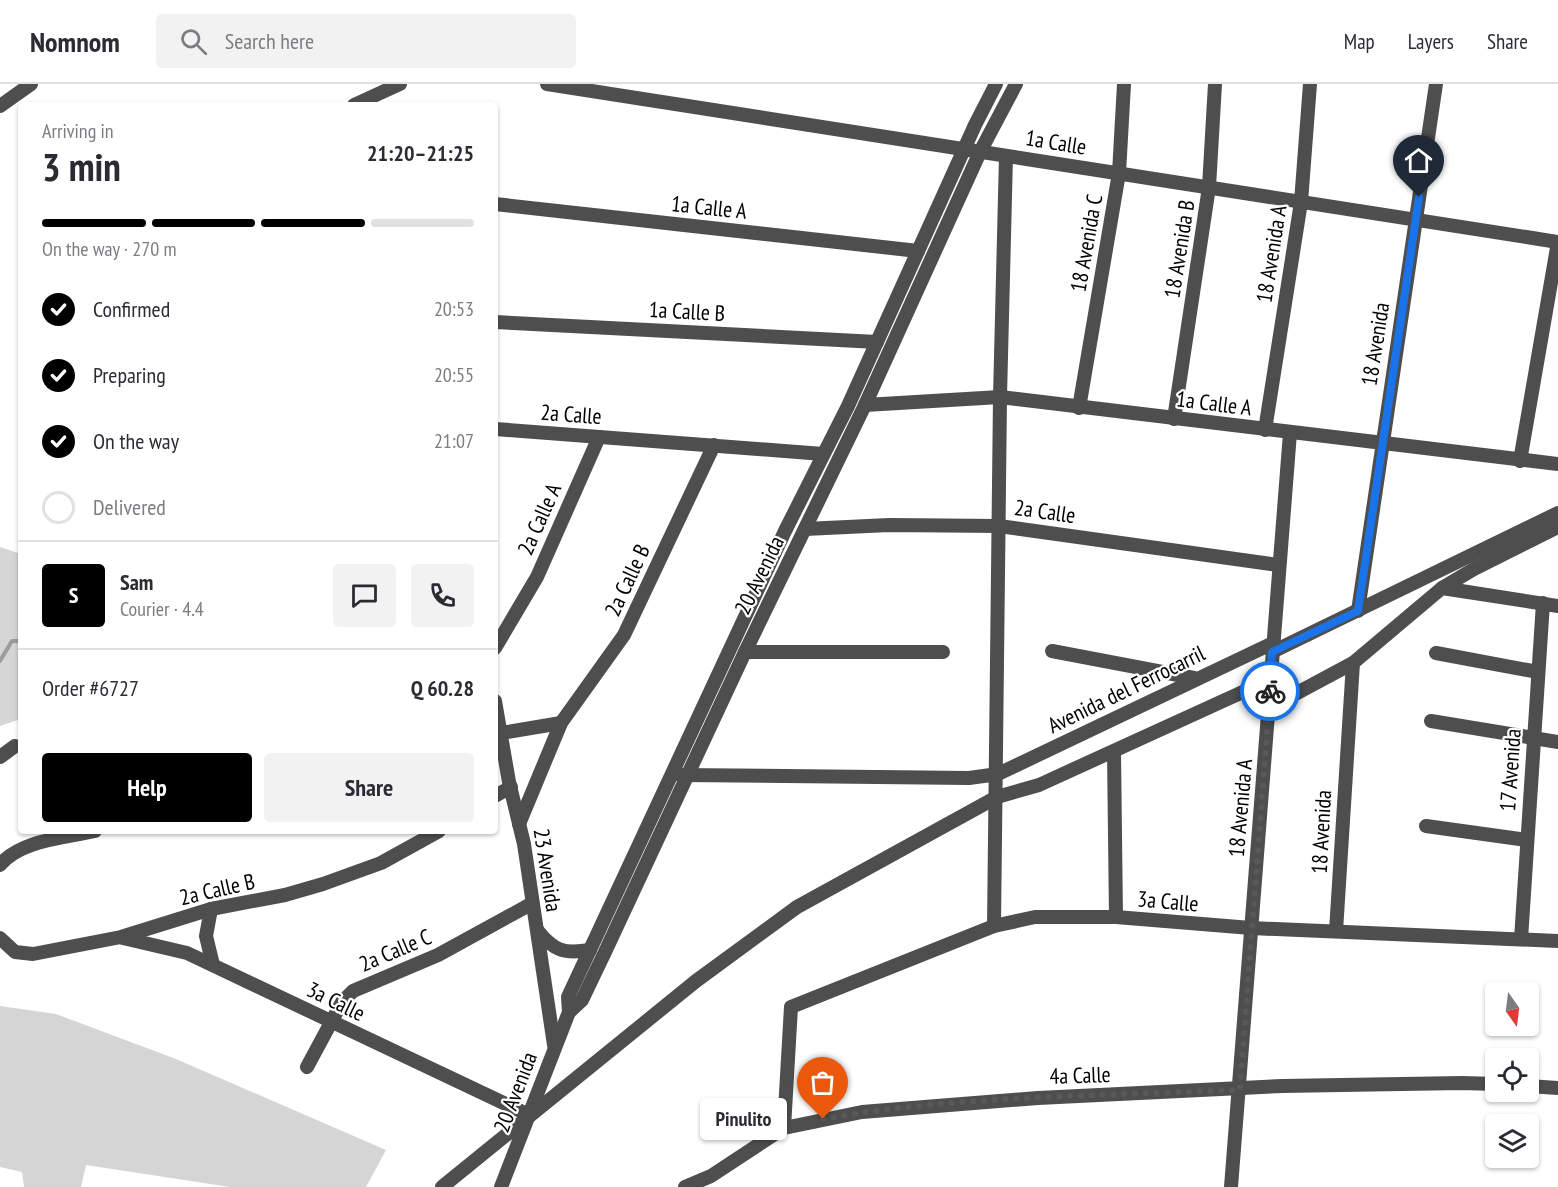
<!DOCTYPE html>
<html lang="en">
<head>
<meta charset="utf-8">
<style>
	body { margin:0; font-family:"PT Sans Narrow",sans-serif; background:#f2f2f3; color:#2b2b33; height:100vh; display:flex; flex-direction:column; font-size:22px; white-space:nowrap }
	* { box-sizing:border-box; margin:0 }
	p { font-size:20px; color:#7c7c81 }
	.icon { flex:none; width:33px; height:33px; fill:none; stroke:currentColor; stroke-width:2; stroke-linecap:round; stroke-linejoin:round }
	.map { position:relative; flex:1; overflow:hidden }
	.details { position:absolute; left:18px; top:18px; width:480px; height:732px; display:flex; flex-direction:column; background:#fff; border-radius:6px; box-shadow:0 2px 4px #0004 }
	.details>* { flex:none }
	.needle { width:39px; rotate:166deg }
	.tools { position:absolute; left:1485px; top:898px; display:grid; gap:12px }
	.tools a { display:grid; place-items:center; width:54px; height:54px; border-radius:6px; background:#fff; box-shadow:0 2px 4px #0004; font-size:30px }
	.pin { position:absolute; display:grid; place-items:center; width:51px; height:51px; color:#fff; margin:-62px -26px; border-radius:50% 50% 50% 0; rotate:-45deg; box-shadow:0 0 6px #0007 }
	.pin .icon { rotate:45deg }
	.courier { position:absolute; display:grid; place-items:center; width:60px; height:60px; margin:-30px; border:4px solid #1a73e8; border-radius:50%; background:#fff; color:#222; box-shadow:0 2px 8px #0007 }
	.bubble { position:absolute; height:42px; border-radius:6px; background:#fff; box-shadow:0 2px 4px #0004; font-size:20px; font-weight:700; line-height:42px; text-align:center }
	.overview em { font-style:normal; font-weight:700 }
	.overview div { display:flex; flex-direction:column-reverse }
	.overview { display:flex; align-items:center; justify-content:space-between; height:102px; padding:0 24px }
	h1 { font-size:39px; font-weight:700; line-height:45px }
	.bar { display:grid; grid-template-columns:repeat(4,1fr); gap:9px 6px; align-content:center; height:72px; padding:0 24px }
	.bar i { height:8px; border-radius:4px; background:#e1e1e2 }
	.bar .active { background:#000 }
	.bar p { grid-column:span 4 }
	.line { display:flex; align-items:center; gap:15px; padding:0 24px; border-top:2px solid #e1e1e2 }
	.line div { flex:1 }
	.round { display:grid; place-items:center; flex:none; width:63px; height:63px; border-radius:6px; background:#f2f2f3 }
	ol { padding:0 24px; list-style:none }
	li { display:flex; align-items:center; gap:18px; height:66px }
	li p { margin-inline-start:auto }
	li .icon { padding:6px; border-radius:50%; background:#000; color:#fff; stroke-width:4 }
	li:last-child { color:#7c7c81 }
	li i { width:33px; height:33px; border:3px solid #e1e1e2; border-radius:50% }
	.button { display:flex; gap:12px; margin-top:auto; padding:12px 24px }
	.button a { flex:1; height:69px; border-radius:6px; background:#000; color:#fff; font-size:24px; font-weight:700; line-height:69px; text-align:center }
	.button a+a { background:#f2f2f3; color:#2b2b33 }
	header { display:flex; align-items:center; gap:36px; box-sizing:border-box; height:84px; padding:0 30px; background:#fff; border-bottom:2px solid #e1e1e2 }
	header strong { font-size:28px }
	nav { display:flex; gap:33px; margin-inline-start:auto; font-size:21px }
	.search { width:420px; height:54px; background:#f2f2f3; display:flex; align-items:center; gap:15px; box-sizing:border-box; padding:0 21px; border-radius:6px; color:#7c7c81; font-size:22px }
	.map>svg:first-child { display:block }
	.green { fill:#d5d5d5 }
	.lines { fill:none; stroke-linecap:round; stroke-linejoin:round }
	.stream { stroke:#9c9c9c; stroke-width:4 }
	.minor { stroke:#4e4e4e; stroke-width:14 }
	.done { stroke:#595959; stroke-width:6; stroke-dasharray:0 10.8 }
	.route { stroke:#1a73e8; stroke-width:8 }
	.labels { text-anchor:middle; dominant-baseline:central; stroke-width:4.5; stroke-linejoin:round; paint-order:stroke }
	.street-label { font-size:22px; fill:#000; stroke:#fff }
</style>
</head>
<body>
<header>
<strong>Nomnom</strong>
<div class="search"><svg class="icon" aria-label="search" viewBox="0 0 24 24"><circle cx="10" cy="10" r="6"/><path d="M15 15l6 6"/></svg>Search here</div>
<nav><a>Map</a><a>Layers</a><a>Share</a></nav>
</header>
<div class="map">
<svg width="1558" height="1103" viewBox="0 0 1558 1103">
	<rect width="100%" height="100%" fill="#fff"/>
	<g class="green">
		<path d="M0,463L21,470V635L0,642Z"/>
		<path d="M0,922L56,930L176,975L386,1066L366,1103H230L86,1081L81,1103H24L22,1088L0,1083Z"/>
	</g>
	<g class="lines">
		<path class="stream" d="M0,577L12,557H21"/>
		<g class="minor">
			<path d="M547,0L1558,158"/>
			<path d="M354,21L400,0"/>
			<path d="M0,22L31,0"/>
			<path d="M495,120L918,167"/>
			<path d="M495,238L877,258"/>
			<path d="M865,321L1000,313L1558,380"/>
			<path d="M1079,324L1119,89L1124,0"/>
			<path d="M1174,335L1209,103L1215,0"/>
			<path d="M495,345L823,370"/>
			<path d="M1265,346L1301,118L1310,0"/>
			<path d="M1520,377L1558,158"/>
			<path d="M805,445L889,441L999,442L1278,481"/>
			<path d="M1442,504L1474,485L1558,443"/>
			<path d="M1358,527L1436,0"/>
			<path d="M495,564L537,493L599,353"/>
			<path d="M1052,567L1194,594"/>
			<path d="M745,568H943"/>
			<path d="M1272,568L1558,429"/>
			<path d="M1436,569L1538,588"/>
			<path d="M495,617L509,698L524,760L554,961"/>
			<path d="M1269,624L1353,579L1442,504L1558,522"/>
			<path d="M1431,637L1558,658"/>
			<path d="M501,649L561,639"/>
			<path d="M1114,668L1116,833"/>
			<path d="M0,673L15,662"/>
			<path d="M680,691L969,694L998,690L1273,559"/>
			<path d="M495,712L511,703"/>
			<path d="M519,740L561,639L624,551L714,361"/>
			<path d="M1426,742L1527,756"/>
			<path d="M0,781C20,756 65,754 95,747"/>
			<path d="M211,825L206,852L213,881"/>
			<path d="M994,842L1000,313L1006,72"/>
			<path d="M538,847C554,867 564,870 590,866"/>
			<path d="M1336,847L1353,579"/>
			<path d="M0,854L15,868L33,870L121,853L211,825L285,811L323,800L381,779L439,747"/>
			<path d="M123,854L187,869L529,1031"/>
			<path d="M1521,855L1543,519"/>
			<path d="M569,928L582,916L605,868L745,568L865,321L980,68L1016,0"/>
			<path d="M307,983L342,918L353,907L438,871L531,820"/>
			<path d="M1528,1002L1558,1004"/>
			<path d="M784,1044L791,923L994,842L1035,833H1116L1251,844L1558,857"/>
			<path d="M442,1103L696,897L797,823L997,713L1039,701L1271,595"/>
			<path d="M501,1103L569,928L568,913L785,447L848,322L975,41L996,0"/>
			<path d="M685,1103L711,1092L784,1044L862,1028L1038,1014L1282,1002L1462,999L1496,1000"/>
			<path d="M1231,1103L1290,349"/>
		</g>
	</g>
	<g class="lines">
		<path class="done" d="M823,1035C960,1011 1101,1012 1240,1006L1270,607"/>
		<path class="route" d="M1270,607L1272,568L1358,527L1419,113"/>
	</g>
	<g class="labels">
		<g class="street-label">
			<text transform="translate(1056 58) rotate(9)">1a Calle</text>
			<text transform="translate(709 123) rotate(6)">1a Calle A</text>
			<text transform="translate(1086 159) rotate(-80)">18 Avenida C</text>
			<text transform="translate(1179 165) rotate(-81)">18 Avenida B</text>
			<text transform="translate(1271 170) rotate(-81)">18 Avenida A</text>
			<text transform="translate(687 227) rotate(3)">1a Calle B</text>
			<text transform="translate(1375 260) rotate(-81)">18 Avenida</text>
			<text transform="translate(1214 319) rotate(7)">1a Calle A</text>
			<text transform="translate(571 330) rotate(4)">2a Calle</text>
			<text transform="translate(1045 427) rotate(8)">2a Calle</text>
			<text transform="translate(539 435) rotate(-66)">2a Calle A</text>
			<text transform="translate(759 491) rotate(-64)">20 Avenida</text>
			<text transform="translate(627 496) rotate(-65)">2a Calle B</text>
			<text transform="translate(1126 605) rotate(-26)">Avenida del Ferrocarril</text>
			<text transform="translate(1510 686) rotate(-86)">17 Avenida</text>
			<text transform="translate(1240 724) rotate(-85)">18 Avenida A</text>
			<text transform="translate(1321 748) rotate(-87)">18 Avenida</text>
			<text transform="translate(548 786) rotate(81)">23 Avenida</text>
			<text transform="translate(217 805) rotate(-13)">2a Calle B</text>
			<text transform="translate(1168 817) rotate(5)">3a Calle</text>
			<text transform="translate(395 866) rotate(-23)">2a Calle C</text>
			<text transform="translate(336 917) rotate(26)">3a Calle</text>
			<text transform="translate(1080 991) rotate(-2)">4a Calle</text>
			<text transform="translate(515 1008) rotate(-69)">20 Avenida</text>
		</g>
	</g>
</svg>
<div class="tools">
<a><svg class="needle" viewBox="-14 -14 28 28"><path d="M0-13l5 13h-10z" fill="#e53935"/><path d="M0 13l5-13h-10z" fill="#7c7c81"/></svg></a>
<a><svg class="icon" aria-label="locate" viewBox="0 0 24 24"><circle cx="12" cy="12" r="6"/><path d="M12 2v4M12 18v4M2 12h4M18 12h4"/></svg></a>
<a><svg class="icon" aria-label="layers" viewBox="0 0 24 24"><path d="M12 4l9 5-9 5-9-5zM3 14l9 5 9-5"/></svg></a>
</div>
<div class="pin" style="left:823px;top:1035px;background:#ea580c"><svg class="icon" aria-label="bag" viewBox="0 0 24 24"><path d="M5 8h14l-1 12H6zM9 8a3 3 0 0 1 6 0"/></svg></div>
<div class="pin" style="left:1419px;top:113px;background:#1f2937"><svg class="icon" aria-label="home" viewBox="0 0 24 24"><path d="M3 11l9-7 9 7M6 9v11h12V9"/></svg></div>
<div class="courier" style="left:1270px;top:607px"><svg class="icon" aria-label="bike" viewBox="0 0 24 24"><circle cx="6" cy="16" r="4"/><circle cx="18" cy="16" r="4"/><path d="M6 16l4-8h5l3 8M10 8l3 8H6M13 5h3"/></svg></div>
<div class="bubble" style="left:700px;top:1014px;width:87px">Pinulito</div>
<section class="details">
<div class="overview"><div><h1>3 min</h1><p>Arriving in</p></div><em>21:20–21:25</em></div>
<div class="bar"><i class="active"></i><i class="active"></i><i class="active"></i><i></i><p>On the way · 270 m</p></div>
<ol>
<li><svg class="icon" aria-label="check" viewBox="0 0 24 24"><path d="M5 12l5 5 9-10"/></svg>Confirmed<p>20:53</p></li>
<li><svg class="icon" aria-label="check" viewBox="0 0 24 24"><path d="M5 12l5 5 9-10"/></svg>Preparing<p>20:55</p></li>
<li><svg class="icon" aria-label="check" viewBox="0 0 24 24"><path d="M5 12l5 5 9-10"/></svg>On the way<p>21:07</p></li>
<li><i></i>Delivered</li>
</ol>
<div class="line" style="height:108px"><b class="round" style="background:#000;color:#fff">S</b><div><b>Sam</b><p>Courier · 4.4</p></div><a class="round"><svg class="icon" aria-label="chat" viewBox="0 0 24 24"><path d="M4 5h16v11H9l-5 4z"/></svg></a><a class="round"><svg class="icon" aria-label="phone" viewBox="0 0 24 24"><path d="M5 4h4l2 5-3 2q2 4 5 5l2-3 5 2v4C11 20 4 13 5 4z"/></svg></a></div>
<div class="line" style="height:78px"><div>Order #6727</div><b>Q 60.28</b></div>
<div class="button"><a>Help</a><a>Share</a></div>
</section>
</div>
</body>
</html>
